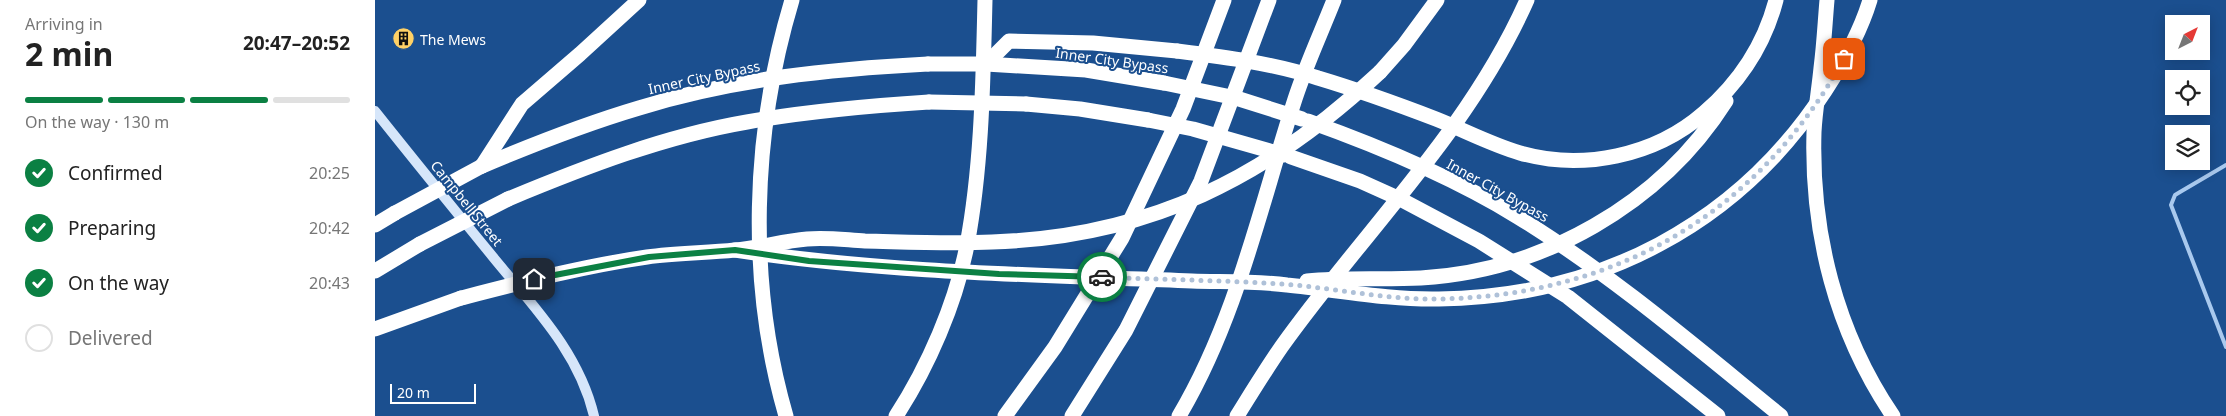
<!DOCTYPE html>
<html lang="en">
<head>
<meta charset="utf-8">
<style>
	body { margin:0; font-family:"Noto Sans",sans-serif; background:#f6f6f6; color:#222; height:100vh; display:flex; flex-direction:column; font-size:19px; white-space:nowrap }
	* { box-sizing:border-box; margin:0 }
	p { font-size:16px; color:#767676 }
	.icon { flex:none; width:28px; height:28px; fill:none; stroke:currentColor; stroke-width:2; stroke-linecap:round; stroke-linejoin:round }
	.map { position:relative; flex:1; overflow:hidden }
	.panel { display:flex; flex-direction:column; background:#fff; width:375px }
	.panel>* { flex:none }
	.needle { width:32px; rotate:42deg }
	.fabs { position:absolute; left:1790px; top:15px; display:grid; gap:10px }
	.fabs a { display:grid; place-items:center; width:45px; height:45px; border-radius:0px; background:#fff; box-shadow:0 2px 12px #0003; font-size:25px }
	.scale { position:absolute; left:15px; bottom:12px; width:86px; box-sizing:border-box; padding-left:5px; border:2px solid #fff; border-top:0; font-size:14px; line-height:18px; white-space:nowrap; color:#fff; -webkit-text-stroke:4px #1b4f8f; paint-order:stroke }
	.pin { position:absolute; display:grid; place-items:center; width:42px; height:42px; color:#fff; margin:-21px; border-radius:10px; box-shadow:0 2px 8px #0006 }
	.courier { position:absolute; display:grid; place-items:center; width:50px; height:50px; margin:-25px; border:4px solid #0b8043; border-radius:50%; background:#fff; color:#222; box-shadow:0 1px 6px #0007 }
	.summary em { font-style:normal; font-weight:700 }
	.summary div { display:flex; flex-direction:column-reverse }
	.summary { display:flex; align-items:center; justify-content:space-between; height:85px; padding:0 25px }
	h1 { font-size:32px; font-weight:700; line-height:38px }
	.bar { display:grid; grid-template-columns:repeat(4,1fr); gap:8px 5px; align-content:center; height:60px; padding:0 25px }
	.bar i { height:6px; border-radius:4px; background:#e0e0e0 }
	.bar .current { background:#0b8043 }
	.bar p { grid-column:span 4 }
	ol { padding:0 25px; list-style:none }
	li { display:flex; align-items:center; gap:15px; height:55px }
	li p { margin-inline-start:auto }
	li .icon { padding:5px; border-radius:50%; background:#0b8043; color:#fff; stroke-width:4 }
	li:last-child { color:#767676 }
	li i { width:28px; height:28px; border:2px solid #e0e0e0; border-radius:50% }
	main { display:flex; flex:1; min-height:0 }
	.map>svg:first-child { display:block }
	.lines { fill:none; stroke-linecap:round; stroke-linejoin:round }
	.service { stroke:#a9c9ee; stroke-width:4 }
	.secondary { stroke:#d6e6fa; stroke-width:10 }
	.motorway { stroke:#fff; stroke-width:15 }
	.motorway-bridge { stroke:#fff; stroke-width:15 }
	.done { stroke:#afc1d8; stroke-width:5; stroke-dasharray:0 9 }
	.route { stroke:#0b8043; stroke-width:6 }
	.labels { text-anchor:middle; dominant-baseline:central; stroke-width:4; stroke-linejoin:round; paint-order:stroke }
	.poi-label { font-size:14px; fill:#fff; stroke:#1b4f8f; text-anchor:start }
	.street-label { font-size:14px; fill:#fff; stroke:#1b4f8f }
</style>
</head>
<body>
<main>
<section class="panel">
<div class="summary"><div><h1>2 min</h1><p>Arriving in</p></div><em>20:47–20:52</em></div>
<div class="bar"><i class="current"></i><i class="current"></i><i class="current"></i><i></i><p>On the way · 130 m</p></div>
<ol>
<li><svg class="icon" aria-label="check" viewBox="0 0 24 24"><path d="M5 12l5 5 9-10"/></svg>Confirmed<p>20:25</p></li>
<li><svg class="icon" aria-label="check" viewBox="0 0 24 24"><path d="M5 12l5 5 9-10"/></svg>Preparing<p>20:42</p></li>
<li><svg class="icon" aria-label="check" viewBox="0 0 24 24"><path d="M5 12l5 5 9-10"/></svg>On the way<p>20:43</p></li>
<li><i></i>Delivered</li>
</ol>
</section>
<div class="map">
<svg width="1851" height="416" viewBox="0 0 1851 416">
	<rect width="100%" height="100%" fill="#1b4f8f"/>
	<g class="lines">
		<path class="service" d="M1851,165L1805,192L1800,195L1796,205L1851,347"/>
		<path class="secondary" d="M0,111C39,160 78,208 118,257C158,306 204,352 219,416"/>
		<g class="motorway">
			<path d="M1452,0C1450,23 1449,45 1446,68C1444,89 1440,111 1439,132C1436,233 1461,332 1518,416"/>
			<path d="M611,64L634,41L718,43L802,51"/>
			<path d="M611,64L711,70L789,83"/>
			<path d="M1005,72L1029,45L1062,0"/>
			<path d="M651,104L705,109L773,120"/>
			<path d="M933,121C1006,147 1078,177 1143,217C1237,275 1321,347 1406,416"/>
			<path d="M916,157L985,181L1025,199L1104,241L1193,297L1343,416"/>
			<path d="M107,166C159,144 210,124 264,108C357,79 456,69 553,64"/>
			<path d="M107,166L147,104L205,54L264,0"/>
			<path d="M133,199C210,167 290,136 372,122C432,111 493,106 554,102"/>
			<path d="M0,225L20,213"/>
			<path d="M0,271L45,244"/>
			<path d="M0,329L86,298"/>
			<path d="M521,416C553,367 581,303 592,245C607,165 608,81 610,0"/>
			<path d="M630,416L680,347L747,238L808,109L849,0"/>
			<path d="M697,416L751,330L826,181L894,0"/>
			<path d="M804,416C862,318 885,207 920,99C931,65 946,33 959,0"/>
		</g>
		<g class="motorway-bridge">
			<path d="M802,51C849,57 897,63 943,78C983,90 1022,104 1061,119C1089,130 1115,144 1145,153C1207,171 1280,156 1329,113C1365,82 1389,46 1401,0"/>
			<path d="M553,64H611"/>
			<path d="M789,83L861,98L927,119"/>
			<path d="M554,102L651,104"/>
			<path d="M773,120L818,129L909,155"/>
			<path d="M20,213L107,166"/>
			<path d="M45,244L133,199"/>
			<path d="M360,250C511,273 665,275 817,281C848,282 881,281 912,285C963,290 1013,300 1064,299C1223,297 1363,225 1450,91C1468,63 1485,33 1495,0"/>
			<path d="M932,281C970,277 1008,280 1046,278C1167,271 1285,205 1351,101"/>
			<path d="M86,298C148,282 209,266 272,257C301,253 331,253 360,250C384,248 408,241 432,239C451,237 471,240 490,241C533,242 575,244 617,242C774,237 892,178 1005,72"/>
			<path d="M411,416C372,282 377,133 417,0"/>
			<path d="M862,416C877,392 891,369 907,346C989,231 1094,131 1152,0"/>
		</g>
	</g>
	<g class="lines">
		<path class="done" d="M727,277C787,280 847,280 907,284C960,288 1011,300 1065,299C1242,295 1382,214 1469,59"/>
		<path class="route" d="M159,279L274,257L360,250L434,261L624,274L727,277"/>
	</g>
	<defs>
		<symbol id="building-disc" viewBox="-11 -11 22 22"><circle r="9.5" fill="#ffd166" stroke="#1b4f8f"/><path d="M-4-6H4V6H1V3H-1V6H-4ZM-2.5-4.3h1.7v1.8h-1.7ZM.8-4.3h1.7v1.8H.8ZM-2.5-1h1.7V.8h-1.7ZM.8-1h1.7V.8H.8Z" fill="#111"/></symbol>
	</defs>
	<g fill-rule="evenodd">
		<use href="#building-disc" x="16" y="26" width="25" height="25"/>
	</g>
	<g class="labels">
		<g class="poi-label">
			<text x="45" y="39">The Mews</text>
		</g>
		<g class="street-label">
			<text transform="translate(737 60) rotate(8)">Inner City Bypass</text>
			<text transform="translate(329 77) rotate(-12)">Inner City Bypass</text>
			<text transform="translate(1123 190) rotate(29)">Inner City Bypass</text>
			<text transform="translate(92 203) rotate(51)">Campbell Street</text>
		</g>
	</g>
</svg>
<div class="fabs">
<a><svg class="needle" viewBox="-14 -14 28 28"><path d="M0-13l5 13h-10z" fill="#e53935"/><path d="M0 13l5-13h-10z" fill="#767676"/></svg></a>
<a><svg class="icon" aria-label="locate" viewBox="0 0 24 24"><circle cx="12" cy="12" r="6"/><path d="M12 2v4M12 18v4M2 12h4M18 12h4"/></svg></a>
<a><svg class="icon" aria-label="layers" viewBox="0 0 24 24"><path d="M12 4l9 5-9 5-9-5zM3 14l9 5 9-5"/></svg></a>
</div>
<div class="scale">20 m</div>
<div class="pin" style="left:1469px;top:59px;background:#ea580c"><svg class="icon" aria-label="bag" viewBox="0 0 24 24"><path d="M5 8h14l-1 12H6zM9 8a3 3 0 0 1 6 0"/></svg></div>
<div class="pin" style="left:159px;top:279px;background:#1f2937"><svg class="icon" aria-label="home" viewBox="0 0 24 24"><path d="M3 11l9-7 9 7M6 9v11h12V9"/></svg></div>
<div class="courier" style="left:727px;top:277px"><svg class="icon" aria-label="car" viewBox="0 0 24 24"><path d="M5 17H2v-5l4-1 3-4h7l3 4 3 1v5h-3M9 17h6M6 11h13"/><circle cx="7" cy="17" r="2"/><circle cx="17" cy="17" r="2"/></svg></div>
</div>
</main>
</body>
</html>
